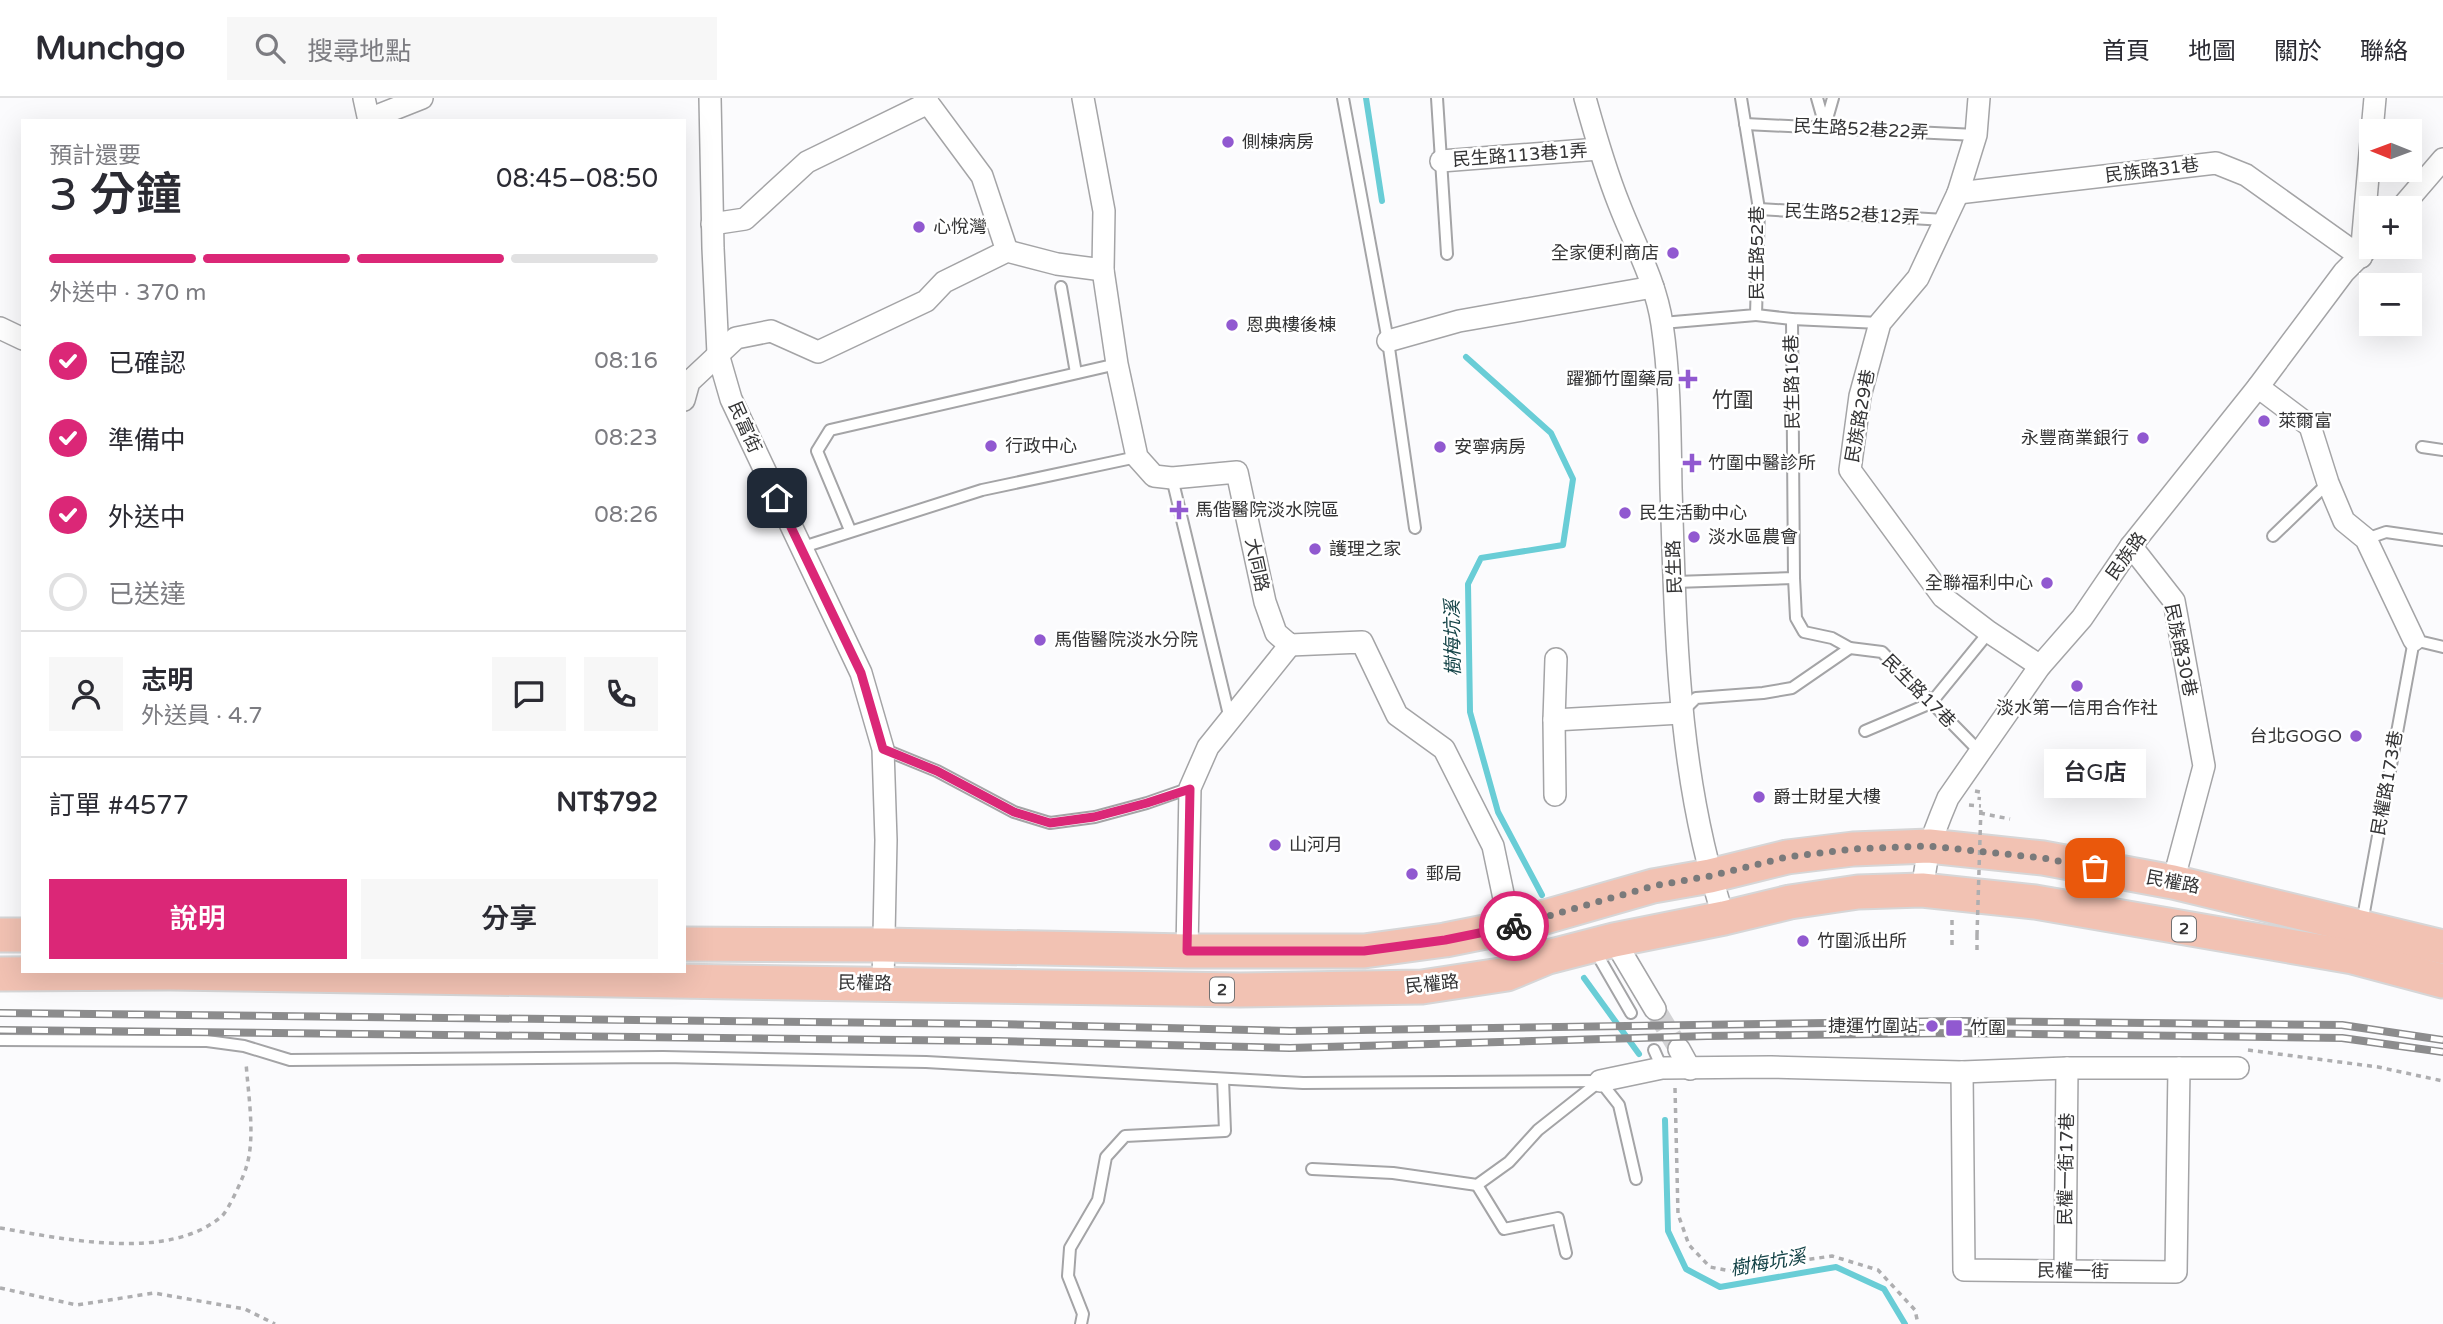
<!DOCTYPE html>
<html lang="zh-TW">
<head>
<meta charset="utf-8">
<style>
	body { margin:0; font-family:"Varela Round","Noto Sans TC",sans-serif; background:#f7f7f7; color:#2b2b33; height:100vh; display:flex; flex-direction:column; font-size:26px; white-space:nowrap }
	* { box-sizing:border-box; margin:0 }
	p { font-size:23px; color:#7c7c81 }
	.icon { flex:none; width:38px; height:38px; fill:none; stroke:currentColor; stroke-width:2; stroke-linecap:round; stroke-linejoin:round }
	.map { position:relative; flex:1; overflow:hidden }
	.drawer { position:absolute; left:21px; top:21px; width:665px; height:854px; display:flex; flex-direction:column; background:#fff; border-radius:0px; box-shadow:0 7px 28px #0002 }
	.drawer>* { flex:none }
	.needle { width:46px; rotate:271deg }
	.fabs { position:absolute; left:2359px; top:21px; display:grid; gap:14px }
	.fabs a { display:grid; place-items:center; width:63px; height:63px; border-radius:0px; background:#fff; box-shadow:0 7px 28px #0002; font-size:35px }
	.pin { position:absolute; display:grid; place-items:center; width:60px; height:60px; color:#fff; margin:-30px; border-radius:14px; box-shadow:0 4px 10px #0006 }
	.courier { position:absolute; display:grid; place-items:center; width:70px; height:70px; margin:-35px; border:5px solid #db2777; border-radius:50%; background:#fff; color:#222; box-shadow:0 2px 9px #0007 }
	.bubble { position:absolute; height:49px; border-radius:0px; background:#fff; box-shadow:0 7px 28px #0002; font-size:23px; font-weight:600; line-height:49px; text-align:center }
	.overview em { font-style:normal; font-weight:600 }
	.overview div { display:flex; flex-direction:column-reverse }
	.overview { display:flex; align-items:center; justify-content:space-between; height:119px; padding:0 28px }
	h1 { font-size:46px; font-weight:600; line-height:52px }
	.bar { display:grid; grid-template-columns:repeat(4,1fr); gap:10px 7px; align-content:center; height:84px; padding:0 28px }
	.bar i { height:9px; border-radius:5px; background:#e1e1e2 }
	.bar .active { background:#db2777 }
	.bar p { grid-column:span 4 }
	.line { display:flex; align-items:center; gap:18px; padding:0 28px; border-top:2px solid #e1e1e2 }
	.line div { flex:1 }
	.round { display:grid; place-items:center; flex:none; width:74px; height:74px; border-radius:0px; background:#f7f7f7 }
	ol { padding:0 28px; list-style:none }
	li { display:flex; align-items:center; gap:21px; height:77px }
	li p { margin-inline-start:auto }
	li .icon { padding:7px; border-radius:50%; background:#db2777; color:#fff; stroke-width:4 }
	li:last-child { color:#7c7c81 }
	li i { width:38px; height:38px; border:4px solid #e1e1e2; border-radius:50% }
	.action { display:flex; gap:14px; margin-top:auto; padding:14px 28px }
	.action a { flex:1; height:80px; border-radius:0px; background:#db2777; color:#fff; font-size:28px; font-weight:600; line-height:80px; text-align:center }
	.action a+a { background:#f7f7f7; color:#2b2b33 }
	header { display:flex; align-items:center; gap:42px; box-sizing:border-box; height:98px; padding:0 35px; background:#fff; border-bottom:2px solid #e1e1e2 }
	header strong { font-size:33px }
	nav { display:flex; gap:38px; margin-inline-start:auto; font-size:24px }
	.search { width:490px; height:63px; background:#f7f7f7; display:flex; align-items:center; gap:18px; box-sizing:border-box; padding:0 24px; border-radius:0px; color:#7c7c81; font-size:26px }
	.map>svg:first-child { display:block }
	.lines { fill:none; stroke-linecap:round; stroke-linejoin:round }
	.stream { stroke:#69cdd6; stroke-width:6 }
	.minor-tunnel { stroke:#d3d3d5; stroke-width:21; stroke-dasharray:21 10; stroke-linecap:butt }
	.service-casing { stroke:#a4a4a6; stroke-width:14 }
	.minor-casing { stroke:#a4a4a6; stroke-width:24 }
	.primary-casing { stroke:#d6d6d7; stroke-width:37 }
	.path { stroke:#aeaeb0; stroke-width:3.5; stroke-dasharray:5 5; stroke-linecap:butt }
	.service { stroke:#fff; stroke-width:10 }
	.minor { stroke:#fff; stroke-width:21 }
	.primary { stroke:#f2c2b3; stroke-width:33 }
	.rail-casing { stroke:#8c8c8d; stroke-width:8 }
	.rail { stroke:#fff; stroke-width:5; stroke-dasharray:16; stroke-linecap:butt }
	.path-bridge { stroke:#aeaeb0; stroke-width:3.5; stroke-dasharray:5 5; stroke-linecap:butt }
	.done { stroke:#7a7a7b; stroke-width:7; stroke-dasharray:0 12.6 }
	.route { stroke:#db2777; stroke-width:9 }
	.poi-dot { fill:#9159d0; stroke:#fff; stroke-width:2.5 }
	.labels { text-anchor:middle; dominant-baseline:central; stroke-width:5; stroke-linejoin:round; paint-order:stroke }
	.shield { fill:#fff; stroke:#717172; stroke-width:2 }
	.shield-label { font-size:16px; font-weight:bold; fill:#343435 }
	.street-label { font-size:18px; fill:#343435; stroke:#fff }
	.poi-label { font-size:18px; fill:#343435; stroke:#fff; text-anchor:start }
	.water-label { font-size:19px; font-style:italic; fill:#144347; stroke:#fff }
	.quarter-label { font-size:21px; fill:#343435; stroke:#fff }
</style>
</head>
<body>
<header>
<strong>Munchgo</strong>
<div class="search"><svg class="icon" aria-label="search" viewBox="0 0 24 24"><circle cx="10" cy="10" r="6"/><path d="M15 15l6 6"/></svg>搜尋地點</div>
<nav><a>首頁</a><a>地圖</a><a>關於</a><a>聯絡</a></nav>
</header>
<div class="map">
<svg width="2443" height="1226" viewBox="0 0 2443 1226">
	<rect width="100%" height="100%" fill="#fbfbfd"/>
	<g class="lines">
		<g class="stream">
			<path d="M1366,0L1382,103"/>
			<path d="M1466,259L1551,335L1573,381L1563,447L1481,460L1468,486L1470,614L1498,714L1542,797"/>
			<path d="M1584,880L1639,956"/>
			<path d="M1665,1022L1668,1133L1686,1171L1720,1189L1836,1169L1884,1191L1905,1226"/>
		</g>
		<path class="minor-tunnel" d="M1655,911L1679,951"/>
		<defs>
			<g id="service">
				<path d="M1343,0L1388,243L1415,430"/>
				<path d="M1437,0L1447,156"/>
				<path d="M1817,0L1825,28"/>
				<path d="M1745,26L1976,37"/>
				<path d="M1825,28L1833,0"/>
				<path d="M1759,111L1945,122"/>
				<path d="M1061,189L1076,275"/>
				<path d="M1756,217L1792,221L1880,225"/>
				<path d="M1662,225L1756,217L1759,111L1741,0"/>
				<path d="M2422,349L2443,352"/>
				<path d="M1172,380L1230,621"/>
				<path d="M850,432L817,353L830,332L1117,266"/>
				<path d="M2273,438L2328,385"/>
				<path d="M2366,441L2386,434L2443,442"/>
				<path d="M800,450L982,392L1137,359"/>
				<path d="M1675,484L1794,480L1792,221"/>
				<path d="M1850,550L1882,554L1980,654"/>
				<path d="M1683,613L1696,600L1763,595L1792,590L1850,550L1832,540L1804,534L1796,520L1794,480"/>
				<path d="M1865,633L1931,605L1989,534"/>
				<path d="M883,651L937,673L1014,714L1050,725L1095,719L1147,705L1190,690"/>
				<path d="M2362,825L2414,542L2443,549"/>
				<path d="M1594,851L1631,915"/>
				<path d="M0,942L207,943L244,948L290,962L663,959L926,964L1303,985L1600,983"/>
				<path d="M1654,952L1662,970"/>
				<path d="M1600,983L1619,1007L1636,1081"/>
				<path d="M1312,1071L1393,1075L1477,1087L1509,1064L1538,1032L1600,983"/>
				<path d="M1477,1087L1504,1131L1558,1120L1566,1155"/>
				<path d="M1081,1226L1083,1216L1068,1178L1070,1150L1098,1102L1106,1059L1125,1038L1225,1033L1223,981"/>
			</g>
			<g id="minor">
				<path d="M364,0L369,23"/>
				<path d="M710,0L713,150L718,256L731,301L861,575L883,651L886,742L883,885"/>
				<path d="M927,0L928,5L982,78L1007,153"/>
				<path d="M1083,0L1104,113L1103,172L1117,266L1137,359L1154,378L1172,380L1237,374L1265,504L1276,535L1290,547L1362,544L1397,617L1444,651L1493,748L1510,829"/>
				<path d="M1585,0C1595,36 1605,71 1619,106C1634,145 1656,184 1662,226C1670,279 1670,336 1671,390C1676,537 1677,679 1724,820"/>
				<path d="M1979,0L1976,37L1958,95L1918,180L1880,225L1860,298L1850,372L1943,499L1989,534L2040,568"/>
				<path d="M369,21L422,0"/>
				<path d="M2372,33L2375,0"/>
				<path d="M1441,63L1599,51"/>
				<path d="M1958,95L2216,65L2246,77L2361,159"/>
				<path d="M2401,110L2443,61"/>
				<path d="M712,126L745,121L807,64L928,5"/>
				<path d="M2361,159L2371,44"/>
				<path d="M0,230L23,241"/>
				<path d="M1388,243L1459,223L1653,189"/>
				<path d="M2258,289L2310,328L2328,385L2344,423L2366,441L2414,542"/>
				<path d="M684,302L689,284L736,240L771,233L818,254L926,203L944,184L1007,153L1057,166L1103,172"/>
				<path d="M2131,448L2174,503L2204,668L2173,784"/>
				<path d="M1554,622L1681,615"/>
				<path d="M1555,697L1554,622L1556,561"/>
				<path d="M1922,792L1929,748L1941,717L1948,700L1980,654L2040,568L2082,520L2131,448L2258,289L2344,174L2371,147"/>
				<path d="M1614,842L1655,911"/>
				<path d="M1187,853L1190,690L1208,649L1290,547"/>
				<path d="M1679,951L1690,971"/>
				<path d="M1962,974L1964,1172L2176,1174L2179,970"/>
				<path d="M1600,983L1662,970L1771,969L1962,974L2067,970H2238"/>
				<path d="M2065,1172L2067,970"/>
			</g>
			<g id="primary">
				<path d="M0,837H23"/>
				<path d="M684,846L884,847L1187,853H1364L1445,842L1510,829L1653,788L1710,778L1787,759L1853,751L1929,748L2043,760L2173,784L2443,849"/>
				<path d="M0,876L170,875L1240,892L1422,889L1507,876L1548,859L1614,842L1724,820L1790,804L1858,794L1922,792L2035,804L2353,859L2443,883"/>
			</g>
		</defs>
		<use href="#service" class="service-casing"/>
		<use href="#minor" class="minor-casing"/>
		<use href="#primary" class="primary-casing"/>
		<g class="path">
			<path d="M1975,693L1980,694L1979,702"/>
			<path d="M1969,707L1981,708"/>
			<path d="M1980,715L2010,721"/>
			<path d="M1977,837V855"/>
			<path d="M1952,847V821"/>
			<path d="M2248,952L2378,969L2443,983"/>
			<path d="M1675,990L1678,1116L1689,1147L1710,1169L1730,1173L1832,1158L1878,1172L1915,1212L1918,1226"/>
			<path d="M0,1130C64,1141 169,1164 222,1118C229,1111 243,1080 246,1070C256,1040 248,996 246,964"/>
			<path d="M0,1190L77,1207L154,1195L245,1211L275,1226"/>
		</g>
		<use href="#service" class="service"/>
		<use href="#minor" class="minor"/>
		<use href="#primary" class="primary"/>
		<defs>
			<g id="rail">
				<path d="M0,915L996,926L1290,933L1955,923L2342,927L2443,942"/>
				<path d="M0,932L996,943L1290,950L1707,938L1954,935L2342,940L2443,954"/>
			</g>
		</defs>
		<use href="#rail" class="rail-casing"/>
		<use href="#rail" class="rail"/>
		<path class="path-bridge" d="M1977,837L1981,708"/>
	</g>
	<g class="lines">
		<path class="done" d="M1514,828L1653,788L1710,778L1787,759L1853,751L1929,748L2043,760L2095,770"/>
		<path class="route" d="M777,400L861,575L883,651L937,673L1014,714L1050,725L1094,719L1147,705L1190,691L1187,853H1364L1445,842L1514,828"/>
	</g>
	<g class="poi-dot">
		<circle cx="1228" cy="44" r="7"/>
		<circle cx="919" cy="129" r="7"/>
		<circle cx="1673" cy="155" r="7"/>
		<circle cx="1232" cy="227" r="7"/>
		<path d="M1684.5 270.5h7v7h7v7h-7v7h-7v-7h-7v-7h7z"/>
		<circle cx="2264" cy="323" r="7"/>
		<circle cx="2143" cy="340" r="7"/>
		<circle cx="991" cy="348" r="7"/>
		<circle cx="1440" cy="349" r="7"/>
		<path d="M1688.5 354.5h7v7h7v7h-7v7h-7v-7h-7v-7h7z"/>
		<path d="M1175.5 401.5h7v7h7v7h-7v7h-7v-7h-7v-7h7z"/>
		<circle cx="1625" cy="415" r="7"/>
		<circle cx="1694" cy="439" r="7"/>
		<circle cx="1315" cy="451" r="7"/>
		<circle cx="2047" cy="485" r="7"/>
		<circle cx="1040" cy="542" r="7"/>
		<circle cx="2077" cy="588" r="7"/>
		<circle cx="2356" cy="638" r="7"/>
		<circle cx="1759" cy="699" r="7"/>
		<circle cx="1275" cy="747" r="7"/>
		<circle cx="1412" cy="776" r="7"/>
		<circle cx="1803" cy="843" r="7"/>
		<circle cx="1932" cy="928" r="7"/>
		<rect x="1945" y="921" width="18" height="18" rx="3.5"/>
	</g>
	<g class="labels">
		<g class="shield">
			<rect x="2172" y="818.5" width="24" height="25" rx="5"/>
			<rect x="1210" y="879.5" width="24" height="25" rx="5"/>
		</g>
		<g class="shield-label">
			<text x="2184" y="831">2</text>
			<text x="1222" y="892">2</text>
		</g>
		<g class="street-label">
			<text transform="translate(1861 31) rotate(3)">民生路52巷22弄</text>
			<text transform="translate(1520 57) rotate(-4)">民生路113巷1弄</text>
			<text transform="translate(2152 72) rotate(-7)">民族路31巷</text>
			<text transform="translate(1852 116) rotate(3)">民生路52巷12弄</text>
			<text transform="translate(1757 155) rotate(-90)">民生路52巷</text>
			<text transform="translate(1792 284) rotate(-91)">民生路16巷</text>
			<text transform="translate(1860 318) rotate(-80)">民族路29巷</text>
			<text transform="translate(745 329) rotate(66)">民富街</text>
			<text transform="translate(2126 458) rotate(-54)">民族路</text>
			<text transform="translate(1257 467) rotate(78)">大同路</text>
			<text transform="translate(1674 469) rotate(-92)">民生路</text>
			<text transform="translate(2181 552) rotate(78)">民族路30巷</text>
			<text transform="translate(1919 593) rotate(45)">民生路17巷</text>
			<text transform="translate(2387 685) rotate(-80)">民權路173巷</text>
			<text transform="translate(2173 784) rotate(11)">民權路</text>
			<text transform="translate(865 885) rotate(1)">民權路</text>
			<text transform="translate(1432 886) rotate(-6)">民權路</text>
			<text transform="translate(2066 1071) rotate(-89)">民權一街17巷</text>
			<text transform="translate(2073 1173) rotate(1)">民權一街</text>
		</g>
		<g class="poi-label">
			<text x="1242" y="44">側棟病房</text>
			<text x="933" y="129">心悅灣</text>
			<text x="1659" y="155" text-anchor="end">全家便利商店</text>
			<text x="1246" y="227">恩典樓後棟</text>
			<text x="1674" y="281" text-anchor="end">躍獅竹圍藥局</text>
			<text x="2278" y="323">萊爾富</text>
			<text x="2129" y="340" text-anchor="end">永豐商業銀行</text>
			<text x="1005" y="348">行政中心</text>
			<text x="1454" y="349">安寧病房</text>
			<text x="1708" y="365">竹圍中醫診所</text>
			<text x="1195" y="412">馬偕醫院淡水院區</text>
			<text x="1639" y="415">民生活動中心</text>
			<text x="1708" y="439">淡水區農會</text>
			<text x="1329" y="451">護理之家</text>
			<text x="2033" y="485" text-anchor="end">全聯福利中心</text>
			<text x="1054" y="542">馬偕醫院淡水分院</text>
			<text x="2077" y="610" text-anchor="middle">淡水第一信用合作社</text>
			<text x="2342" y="638" text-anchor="end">台北GOGO</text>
			<text x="1773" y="699">爵士財星大樓</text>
			<text x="1289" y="747">山河月</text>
			<text x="1426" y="776">郵局</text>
			<text x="1817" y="843">竹圍派出所</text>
			<text x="1918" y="928" text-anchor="end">捷運竹圍站</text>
			<text x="1970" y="930">竹圍</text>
		</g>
		<g class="water-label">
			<text transform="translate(1453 540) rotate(-91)">樹梅坑溪</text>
			<text transform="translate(1768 1165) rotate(-10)">樹梅坑溪</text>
		</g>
		<g class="quarter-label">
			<text x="1733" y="302">竹圍</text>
		</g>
	</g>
</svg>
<div class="fabs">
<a><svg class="needle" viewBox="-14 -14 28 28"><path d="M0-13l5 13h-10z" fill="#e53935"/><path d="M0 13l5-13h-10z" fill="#7c7c81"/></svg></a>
<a>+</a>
<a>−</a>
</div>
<div class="pin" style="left:2095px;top:770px;background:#ea580c"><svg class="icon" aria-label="bag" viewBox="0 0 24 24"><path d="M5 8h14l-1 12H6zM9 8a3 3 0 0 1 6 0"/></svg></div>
<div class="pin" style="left:777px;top:400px;background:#1f2937"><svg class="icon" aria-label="home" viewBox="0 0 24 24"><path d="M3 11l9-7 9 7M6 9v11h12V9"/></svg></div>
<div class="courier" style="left:1514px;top:828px"><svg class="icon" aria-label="bike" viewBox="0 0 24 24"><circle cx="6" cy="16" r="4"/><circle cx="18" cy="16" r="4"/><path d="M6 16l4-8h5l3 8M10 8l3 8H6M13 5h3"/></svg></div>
<div class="bubble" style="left:2044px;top:651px;width:102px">台G店</div>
<section class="drawer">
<div class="overview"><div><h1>3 分鐘</h1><p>預計還要</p></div><em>08:45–08:50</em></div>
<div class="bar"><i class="active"></i><i class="active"></i><i class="active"></i><i></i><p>外送中 · 370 m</p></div>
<ol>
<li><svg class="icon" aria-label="check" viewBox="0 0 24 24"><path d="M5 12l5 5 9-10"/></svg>已確認<p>08:16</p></li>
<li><svg class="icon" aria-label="check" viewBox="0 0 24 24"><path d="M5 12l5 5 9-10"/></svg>準備中<p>08:23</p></li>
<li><svg class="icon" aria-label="check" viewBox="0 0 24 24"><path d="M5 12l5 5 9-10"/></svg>外送中<p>08:26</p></li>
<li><i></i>已送達</li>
</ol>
<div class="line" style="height:126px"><a class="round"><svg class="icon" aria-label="person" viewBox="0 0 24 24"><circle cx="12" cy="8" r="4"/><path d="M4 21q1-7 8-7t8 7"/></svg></a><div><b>志明</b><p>外送員 · 4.7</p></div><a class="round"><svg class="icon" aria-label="chat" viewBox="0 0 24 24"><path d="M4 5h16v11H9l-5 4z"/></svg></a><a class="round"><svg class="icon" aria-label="phone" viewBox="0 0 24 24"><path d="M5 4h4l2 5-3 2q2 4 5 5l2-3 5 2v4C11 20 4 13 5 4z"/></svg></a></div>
<div class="line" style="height:91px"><div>訂單 #4577</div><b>NT$792</b></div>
<div class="action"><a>說明</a><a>分享</a></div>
</section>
</div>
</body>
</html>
